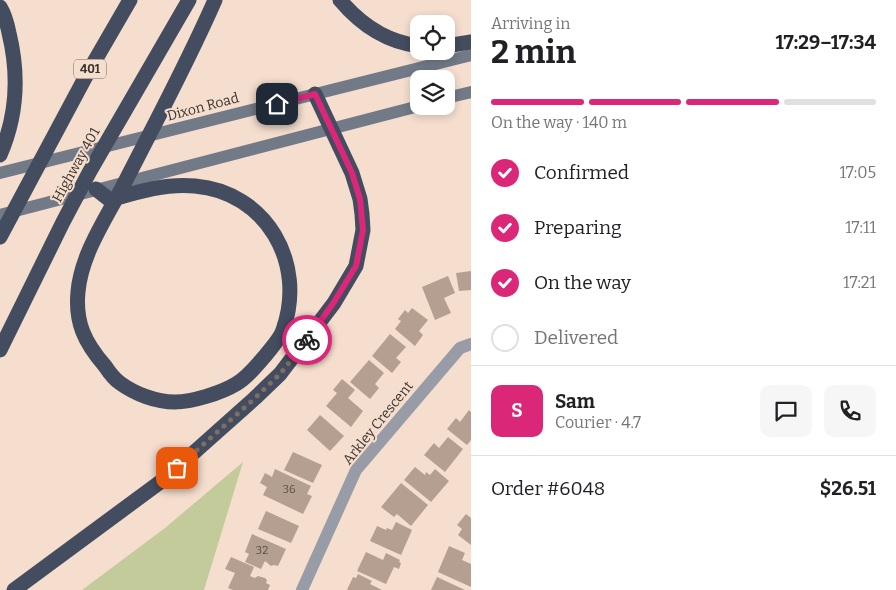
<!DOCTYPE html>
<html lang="en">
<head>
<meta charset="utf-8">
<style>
	body { margin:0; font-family:Bitter,serif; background:#f6f6f6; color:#202124; height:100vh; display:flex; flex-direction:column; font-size:19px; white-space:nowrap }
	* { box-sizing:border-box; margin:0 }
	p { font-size:16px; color:#757577 }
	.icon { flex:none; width:28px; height:28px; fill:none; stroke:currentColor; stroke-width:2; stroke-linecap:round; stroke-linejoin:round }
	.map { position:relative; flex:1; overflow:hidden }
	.side { display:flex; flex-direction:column; background:#fff; width:425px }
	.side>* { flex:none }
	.tools { position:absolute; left:410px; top:15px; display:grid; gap:10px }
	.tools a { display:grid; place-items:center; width:45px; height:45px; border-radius:10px; background:#fff; box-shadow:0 2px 8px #0003; font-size:25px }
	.pin { position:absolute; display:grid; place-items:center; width:42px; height:42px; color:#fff; margin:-21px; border-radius:10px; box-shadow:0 2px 8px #0006 }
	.courier { position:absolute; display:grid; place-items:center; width:50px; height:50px; margin:-25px; border:4px solid #db2777; border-radius:50%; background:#fff; color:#222; box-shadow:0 1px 6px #0007 }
	.summary em { font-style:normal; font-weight:700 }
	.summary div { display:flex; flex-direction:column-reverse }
	.summary { display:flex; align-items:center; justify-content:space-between; height:85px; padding:0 20px }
	h1 { font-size:32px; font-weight:700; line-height:38px }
	.bar { display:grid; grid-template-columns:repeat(4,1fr); gap:8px 5px; align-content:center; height:60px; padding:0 20px }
	.bar i { height:6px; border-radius:4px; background:#e0e0e0 }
	.bar .on { background:#db2777 }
	.bar p { grid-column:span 4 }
	.line { display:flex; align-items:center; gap:12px; padding:0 20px; border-top:1px solid #e0e0e0 }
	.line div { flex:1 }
	.round { display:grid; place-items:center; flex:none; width:52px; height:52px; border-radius:10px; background:#f6f6f6 }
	ol { padding:0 20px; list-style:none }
	li { display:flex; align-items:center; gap:15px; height:55px }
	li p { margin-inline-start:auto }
	li .icon { padding:5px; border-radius:50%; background:#db2777; color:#fff; stroke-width:4 }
	li:last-child { color:#757577 }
	li i { width:28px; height:28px; border:2px solid #e0e0e0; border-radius:50% }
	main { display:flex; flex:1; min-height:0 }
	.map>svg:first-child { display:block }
	.green { fill:#c4cb9b }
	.building { fill:#b59f90 }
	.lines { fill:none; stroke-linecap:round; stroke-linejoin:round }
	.minor { stroke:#979ca6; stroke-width:12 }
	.secondary { stroke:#727a88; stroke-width:12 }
	.motorway { stroke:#434d5f; stroke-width:15 }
	.done { stroke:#7d6f65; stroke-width:5; stroke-dasharray:0 9 }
	.route { stroke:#db2777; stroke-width:6 }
	.labels { text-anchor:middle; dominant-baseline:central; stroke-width:4; stroke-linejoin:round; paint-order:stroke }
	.number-label { font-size:11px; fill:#5a4e46 }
	.shield { fill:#f5dece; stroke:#74665d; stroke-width:1 }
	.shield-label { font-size:12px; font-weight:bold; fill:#3c332d }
	.street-label { font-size:14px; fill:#3c332d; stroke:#f5dece }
</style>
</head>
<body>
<main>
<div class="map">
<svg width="471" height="590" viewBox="0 0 471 590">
	<rect width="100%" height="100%" fill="#f5dece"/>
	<path class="green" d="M243,462L204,590H82L165,528Z"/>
	<g class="building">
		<path d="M471,271V290L459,291L456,273Z"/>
		<path d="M448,276L455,293L444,298L451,313L435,320L422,287Z"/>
		<path d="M412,308L428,320L419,331L423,335L415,346L395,329L401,321L398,319L405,310L408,313Z"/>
		<path d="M390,334L406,347L396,358L401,362L392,373L372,356Z"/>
		<path d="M369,360L384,373L375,384L379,388L370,399L350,382Z"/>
		<path d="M342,379L355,390L348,398L363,411L351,427L326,406L337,393L333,390Z"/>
		<path d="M469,410L471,412V440L467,445L447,429L456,418L460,422Z"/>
		<path d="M320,415L344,436L330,451L307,430Z"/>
		<path d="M448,437L463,449L445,472L424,455L434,443L439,448Z"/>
		<path d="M293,452L322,465L313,483L284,470Z"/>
		<path d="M415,467L425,475L426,472L430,475L435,469L449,481L431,502L404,480Z"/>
		<path d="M275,469L311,486L307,494L312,496L303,514L263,495L267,487L260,483L265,473L272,477Z"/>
		<path d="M401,483L428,505L411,526L397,514L394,517L381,507Z"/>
		<path d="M266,511L299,526L291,543L258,529Z"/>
		<path d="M466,514L471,518V545L458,535L462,529L457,525Z"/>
		<path d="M396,522L412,530L401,555L370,541L377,526L386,530L387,528L392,530Z"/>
		<path d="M252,534L286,549L278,566L274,565L271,566L265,561L261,569L245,562L249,554L245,552Z"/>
		<path d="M449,546L465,553L462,560L471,564V587L438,572Z"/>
		<path d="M366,552L383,560L386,553L400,560L399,562L401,563L399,569L394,567L386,584L357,571Z"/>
		<path d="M231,557L254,567L250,576L255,578L258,576L265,578L267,580L266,583L270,585L268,590H233L228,588L235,573L225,569Z"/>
		<path d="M358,574L372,581L370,584L382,590H347L353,577L356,578Z"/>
		<path d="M437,577L465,590H431Z"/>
	</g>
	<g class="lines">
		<path class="minor" d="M302,590L356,470L460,348L471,344"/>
		<g class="secondary">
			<path d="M446,98L471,92"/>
			<path d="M0,173L471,55"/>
			<path d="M0,215L419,106"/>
		</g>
		<g class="motorway">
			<path d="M340,0C361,25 386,42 419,46"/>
			<path d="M0,7C5,15 7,23 9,33C19,74 17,116 0,155"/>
			<path d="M446,46L471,42"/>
			<path d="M96,189L110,200C137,192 166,183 195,186C266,192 307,263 283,330C280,339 271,348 265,356C256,366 248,377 236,384C221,393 192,402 175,402C156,402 135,394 120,383C114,379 109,372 105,366C85,343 75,323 78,292C81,254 107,217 124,184C155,123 188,62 215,0"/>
			<path d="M0,237L86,76L130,0"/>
			<path d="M0,350L63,222L90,171L189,0"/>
			<path d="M14,590L163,480L255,398L280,374L334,303L356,266L363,230L362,214L360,199L352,173L315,94"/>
		</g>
	</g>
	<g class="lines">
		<path class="done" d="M177,468L255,398L280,374L307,340"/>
		<path class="route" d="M277,104L315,94L352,173L360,199L363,230L356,266L334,302L307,340"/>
	</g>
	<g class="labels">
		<g class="number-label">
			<text x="289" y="489">36</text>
			<text x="262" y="550">32</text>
		</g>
		<rect class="shield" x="74" y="59.5" width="32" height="19" rx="4"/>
		<g class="shield-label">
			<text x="90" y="69">401</text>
		</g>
		<g class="street-label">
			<text transform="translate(203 107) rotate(-15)">Dixon Road</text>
			<text transform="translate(76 165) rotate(-61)">Highway 401</text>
			<text transform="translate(378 423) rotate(-51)">Arkley Crescent</text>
		</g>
	</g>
</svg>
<div class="tools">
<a><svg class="icon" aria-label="locate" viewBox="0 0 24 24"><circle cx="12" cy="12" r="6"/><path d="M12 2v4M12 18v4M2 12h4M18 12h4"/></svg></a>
<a><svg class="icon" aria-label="layers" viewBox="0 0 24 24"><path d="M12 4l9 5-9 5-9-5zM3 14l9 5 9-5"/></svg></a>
</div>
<div class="pin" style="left:177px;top:468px;background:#ea580c"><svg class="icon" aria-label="bag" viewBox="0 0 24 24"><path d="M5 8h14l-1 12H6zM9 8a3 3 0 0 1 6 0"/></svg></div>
<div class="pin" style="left:277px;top:104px;background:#1f2937"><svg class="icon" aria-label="home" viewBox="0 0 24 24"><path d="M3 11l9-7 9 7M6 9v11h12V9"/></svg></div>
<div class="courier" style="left:307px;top:340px"><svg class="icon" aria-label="bike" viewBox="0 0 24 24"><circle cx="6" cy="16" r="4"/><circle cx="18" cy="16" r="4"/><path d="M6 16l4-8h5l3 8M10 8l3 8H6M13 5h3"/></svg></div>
</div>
<section class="side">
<div class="summary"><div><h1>2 min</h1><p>Arriving in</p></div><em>17:29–17:34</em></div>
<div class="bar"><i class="on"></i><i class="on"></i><i class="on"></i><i></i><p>On the way · 140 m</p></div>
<ol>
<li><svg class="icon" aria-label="check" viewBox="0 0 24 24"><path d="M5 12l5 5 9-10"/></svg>Confirmed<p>17:05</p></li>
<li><svg class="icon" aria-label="check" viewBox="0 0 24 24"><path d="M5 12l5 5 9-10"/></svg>Preparing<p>17:11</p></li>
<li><svg class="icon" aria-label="check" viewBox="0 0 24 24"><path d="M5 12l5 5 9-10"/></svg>On the way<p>17:21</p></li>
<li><i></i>Delivered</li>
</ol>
<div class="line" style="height:90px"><b class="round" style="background:#db2777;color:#fff">S</b><div><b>Sam</b><p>Courier · 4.7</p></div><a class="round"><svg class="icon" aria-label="chat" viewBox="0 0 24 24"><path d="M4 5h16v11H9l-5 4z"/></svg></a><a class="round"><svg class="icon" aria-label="phone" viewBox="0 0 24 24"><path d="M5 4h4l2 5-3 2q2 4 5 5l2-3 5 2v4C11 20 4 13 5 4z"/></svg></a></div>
<div class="line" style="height:65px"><div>Order #6048</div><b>$26.51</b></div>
</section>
</main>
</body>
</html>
